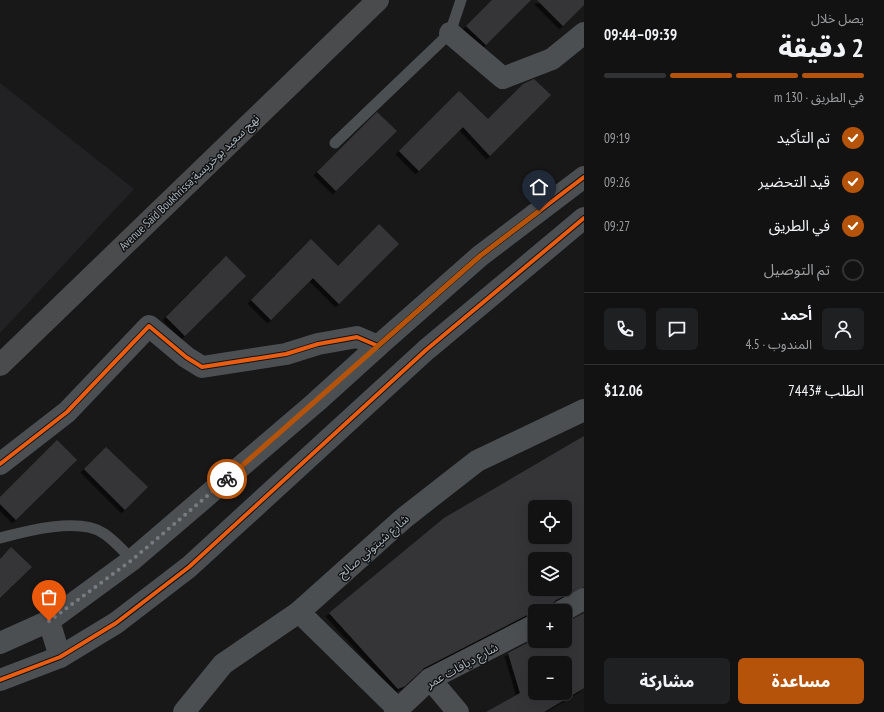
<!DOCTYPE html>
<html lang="ar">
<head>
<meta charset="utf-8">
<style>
	body { margin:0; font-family:"PT Sans Narrow","Noto Sans Arabic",sans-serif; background:#1f2021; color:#f1f3f6; direction:rtl; height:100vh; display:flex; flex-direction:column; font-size:15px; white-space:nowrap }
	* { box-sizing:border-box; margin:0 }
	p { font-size:13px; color:#9c9ea0 }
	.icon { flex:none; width:22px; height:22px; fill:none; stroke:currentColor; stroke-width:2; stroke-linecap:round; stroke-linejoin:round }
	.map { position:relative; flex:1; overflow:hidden; direction:ltr }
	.sheet { display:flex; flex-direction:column; background:#121213; width:300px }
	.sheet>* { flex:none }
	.tools { position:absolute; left:528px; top:500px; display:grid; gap:8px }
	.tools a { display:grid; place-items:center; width:44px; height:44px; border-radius:6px; background:#121213; box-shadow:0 4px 16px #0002,0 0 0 1px #313233; font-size:20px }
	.pin { position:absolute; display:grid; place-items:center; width:34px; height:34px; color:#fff; margin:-41px -17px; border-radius:50% 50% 50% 0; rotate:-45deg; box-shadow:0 0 4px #0007 }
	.pin .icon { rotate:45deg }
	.courier { position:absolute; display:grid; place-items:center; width:40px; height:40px; margin:-20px; border:3px solid #b45309; border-radius:50%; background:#fff; color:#222; box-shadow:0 1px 5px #0007 }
	.head em { font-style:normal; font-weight:800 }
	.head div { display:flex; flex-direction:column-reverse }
	.head { display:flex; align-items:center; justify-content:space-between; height:68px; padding:0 20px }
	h1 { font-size:26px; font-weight:800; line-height:30px }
	.bar { display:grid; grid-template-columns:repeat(4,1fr); gap:6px 4px; align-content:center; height:48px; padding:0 20px }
	.bar i { height:5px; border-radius:3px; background:#313233 }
	.bar .current { background:#b45309 }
	.bar p { grid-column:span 4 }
	.line { display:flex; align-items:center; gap:10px; padding:0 20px; border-top:1px solid #313233 }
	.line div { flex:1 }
	.round { display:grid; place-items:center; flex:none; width:42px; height:42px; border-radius:6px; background:#1f2021 }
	ol { padding:0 20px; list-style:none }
	li { display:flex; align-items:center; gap:12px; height:44px }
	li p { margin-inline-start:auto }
	li .icon { padding:4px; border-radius:50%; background:#b45309; color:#fff; stroke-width:4 }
	li:last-child { color:#9c9ea0 }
	li i { width:22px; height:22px; border:2px solid #313233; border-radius:50% }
	.primary-button { display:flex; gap:8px; margin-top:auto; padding:8px 20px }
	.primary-button a { flex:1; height:46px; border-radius:6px; background:#b45309; color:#fff; font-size:16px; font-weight:800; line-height:46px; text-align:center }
	.primary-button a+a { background:#1f2021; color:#f1f3f6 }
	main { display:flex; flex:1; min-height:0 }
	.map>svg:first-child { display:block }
	.built { fill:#222225 }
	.building { fill:#363638; fill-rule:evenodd; filter:url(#shadow) }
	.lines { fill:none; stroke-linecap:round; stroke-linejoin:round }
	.lane { stroke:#4c4f52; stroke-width:11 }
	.street { stroke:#4c4f52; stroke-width:22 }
	.primary { stroke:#4a4b4d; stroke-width:22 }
	.cycleway-casing { stroke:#121315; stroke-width:6 }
	.cycleway { stroke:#e95d12; stroke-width:4 }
	.done { stroke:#767c82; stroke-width:4; stroke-dasharray:0 7.2 }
	.route { stroke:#b45309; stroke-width:5 }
	.labels { text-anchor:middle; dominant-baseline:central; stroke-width:3; stroke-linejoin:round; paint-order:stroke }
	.street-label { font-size:12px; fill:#a8b2ba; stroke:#121315 }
</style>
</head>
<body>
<main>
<section class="sheet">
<div class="head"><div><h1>2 دقيقة</h1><p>يصل خلال</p></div><em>09:39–09:44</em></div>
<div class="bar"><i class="current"></i><i class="current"></i><i class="current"></i><i></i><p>في الطريق · 130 m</p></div>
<ol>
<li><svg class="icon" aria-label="check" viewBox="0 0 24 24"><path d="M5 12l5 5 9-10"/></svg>تم التأكيد<p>09:19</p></li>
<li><svg class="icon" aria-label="check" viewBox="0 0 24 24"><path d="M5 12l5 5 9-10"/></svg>قيد التحضير<p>09:26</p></li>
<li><svg class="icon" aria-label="check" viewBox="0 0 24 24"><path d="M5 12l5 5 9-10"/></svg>في الطريق<p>09:27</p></li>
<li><i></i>تم التوصيل</li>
</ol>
<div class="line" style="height:72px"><a class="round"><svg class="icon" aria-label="person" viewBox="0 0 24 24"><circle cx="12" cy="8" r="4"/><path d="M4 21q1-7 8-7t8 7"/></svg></a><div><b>أحمد</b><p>المندوب · 4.5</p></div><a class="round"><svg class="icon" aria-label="chat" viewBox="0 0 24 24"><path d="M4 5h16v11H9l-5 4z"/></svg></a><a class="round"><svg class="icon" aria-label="phone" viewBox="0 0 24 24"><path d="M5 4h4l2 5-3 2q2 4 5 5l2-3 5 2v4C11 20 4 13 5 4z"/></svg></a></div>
<div class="line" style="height:52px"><div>الطلب #7443</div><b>$12.06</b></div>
<div class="primary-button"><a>مساعدة</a><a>مشاركة</a></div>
</section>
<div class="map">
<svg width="584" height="712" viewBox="0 0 584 712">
	<defs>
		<filter id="shadow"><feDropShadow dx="-3.5" dy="3.5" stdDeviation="0" flood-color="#0009"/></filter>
	</defs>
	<rect width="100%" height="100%" fill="#181819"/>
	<path class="built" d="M0,83L134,189L0,333Z"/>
	<g class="building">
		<path d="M492,0H531L486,45L466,26Z"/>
		<path d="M537,0H584V5L563,26Z"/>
		<path d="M534,79L551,95L490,156L463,127L419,171L399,151L459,91L488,119L523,84Z"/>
		<path d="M377,112L397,131L336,191L317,172Z"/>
		<path d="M379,224L399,244L339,304L313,278L271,320L251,300L311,239L338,266Z"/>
		<path d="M226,256L246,276L185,336L166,317Z"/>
		<path d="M584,436V587L556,600L551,605L550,611H535V613L529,614L424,668L405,686L398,689L329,613L444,518ZM535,507H565V537H535ZM535,559H565V589H535Z"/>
		<path d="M57,440L77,460L16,520L0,504V497Z"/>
		<path d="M106,447L148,487L125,510L84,469Z"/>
		<path d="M11,547L32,567L0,598V559Z"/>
		<path d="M584,613V688L544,712H486L520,693L508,653L535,639V641H565V623ZM535,663H565V693H535Z"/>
	</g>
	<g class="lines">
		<g class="lane">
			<path d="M335,143L450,33L461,0"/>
			<path d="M0,538C26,531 79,517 103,533C114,540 123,550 132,560"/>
		</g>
		<g class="street">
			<path d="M450,33L503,78L552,59L584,33"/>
			<path d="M0,464L67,412L149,326L186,357L202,367L286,354L318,344L357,337L378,346L480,256L584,177"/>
			<path d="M562,611L584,599"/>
			<path d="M299,612L398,709"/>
			<path d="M49,621L60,657"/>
			<path d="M0,643L49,621L132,560L315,403L378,346"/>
			<path d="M430,679L458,712"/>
			<path d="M0,680L60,657L116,623L189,567L426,350L584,218"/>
			<path d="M184,712L223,664L299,612L404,518L477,461L584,410"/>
			<path d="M395,712L430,679L535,625"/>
		</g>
		<path class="primary" d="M0,365L378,0"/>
		<defs>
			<g id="cycleway">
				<path d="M0,464L67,412L149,326L186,357L202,367L286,354L318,344L357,337L378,346L480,256L584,177"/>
				<path d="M0,680L60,657L116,623L189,567L426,350L584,218"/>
			</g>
		</defs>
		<use href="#cycleway" class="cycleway-casing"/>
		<use href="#cycleway" class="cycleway"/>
	</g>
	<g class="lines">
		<path class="done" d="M49,621L132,560L227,479"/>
		<path class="route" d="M227,479L480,256L539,211"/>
	</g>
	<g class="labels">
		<g class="street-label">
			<text transform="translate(189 182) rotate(-44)">Avenue Saïd Boukhrissa;نهج سعيد بوخريسة</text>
			<text transform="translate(373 546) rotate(-41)">شارع شيتوني صالح</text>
			<text transform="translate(462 665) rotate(-29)">شارع ديافات عمر</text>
		</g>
	</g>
</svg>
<div class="tools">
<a><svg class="icon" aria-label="locate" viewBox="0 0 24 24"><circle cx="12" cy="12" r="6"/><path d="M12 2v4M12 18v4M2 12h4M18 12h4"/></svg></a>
<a><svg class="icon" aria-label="layers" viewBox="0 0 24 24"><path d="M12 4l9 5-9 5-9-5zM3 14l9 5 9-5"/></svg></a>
<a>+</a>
<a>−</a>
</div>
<div class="pin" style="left:49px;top:621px;background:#ea580c"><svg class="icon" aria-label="bag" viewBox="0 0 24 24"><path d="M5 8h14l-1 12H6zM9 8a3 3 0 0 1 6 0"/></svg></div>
<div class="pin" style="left:539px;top:211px;background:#1f2937"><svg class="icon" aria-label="home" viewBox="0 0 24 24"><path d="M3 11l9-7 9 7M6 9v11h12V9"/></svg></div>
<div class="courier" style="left:227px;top:479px"><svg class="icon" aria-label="bike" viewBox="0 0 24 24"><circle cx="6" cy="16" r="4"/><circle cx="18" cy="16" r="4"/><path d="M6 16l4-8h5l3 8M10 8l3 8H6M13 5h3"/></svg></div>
</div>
</main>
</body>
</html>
